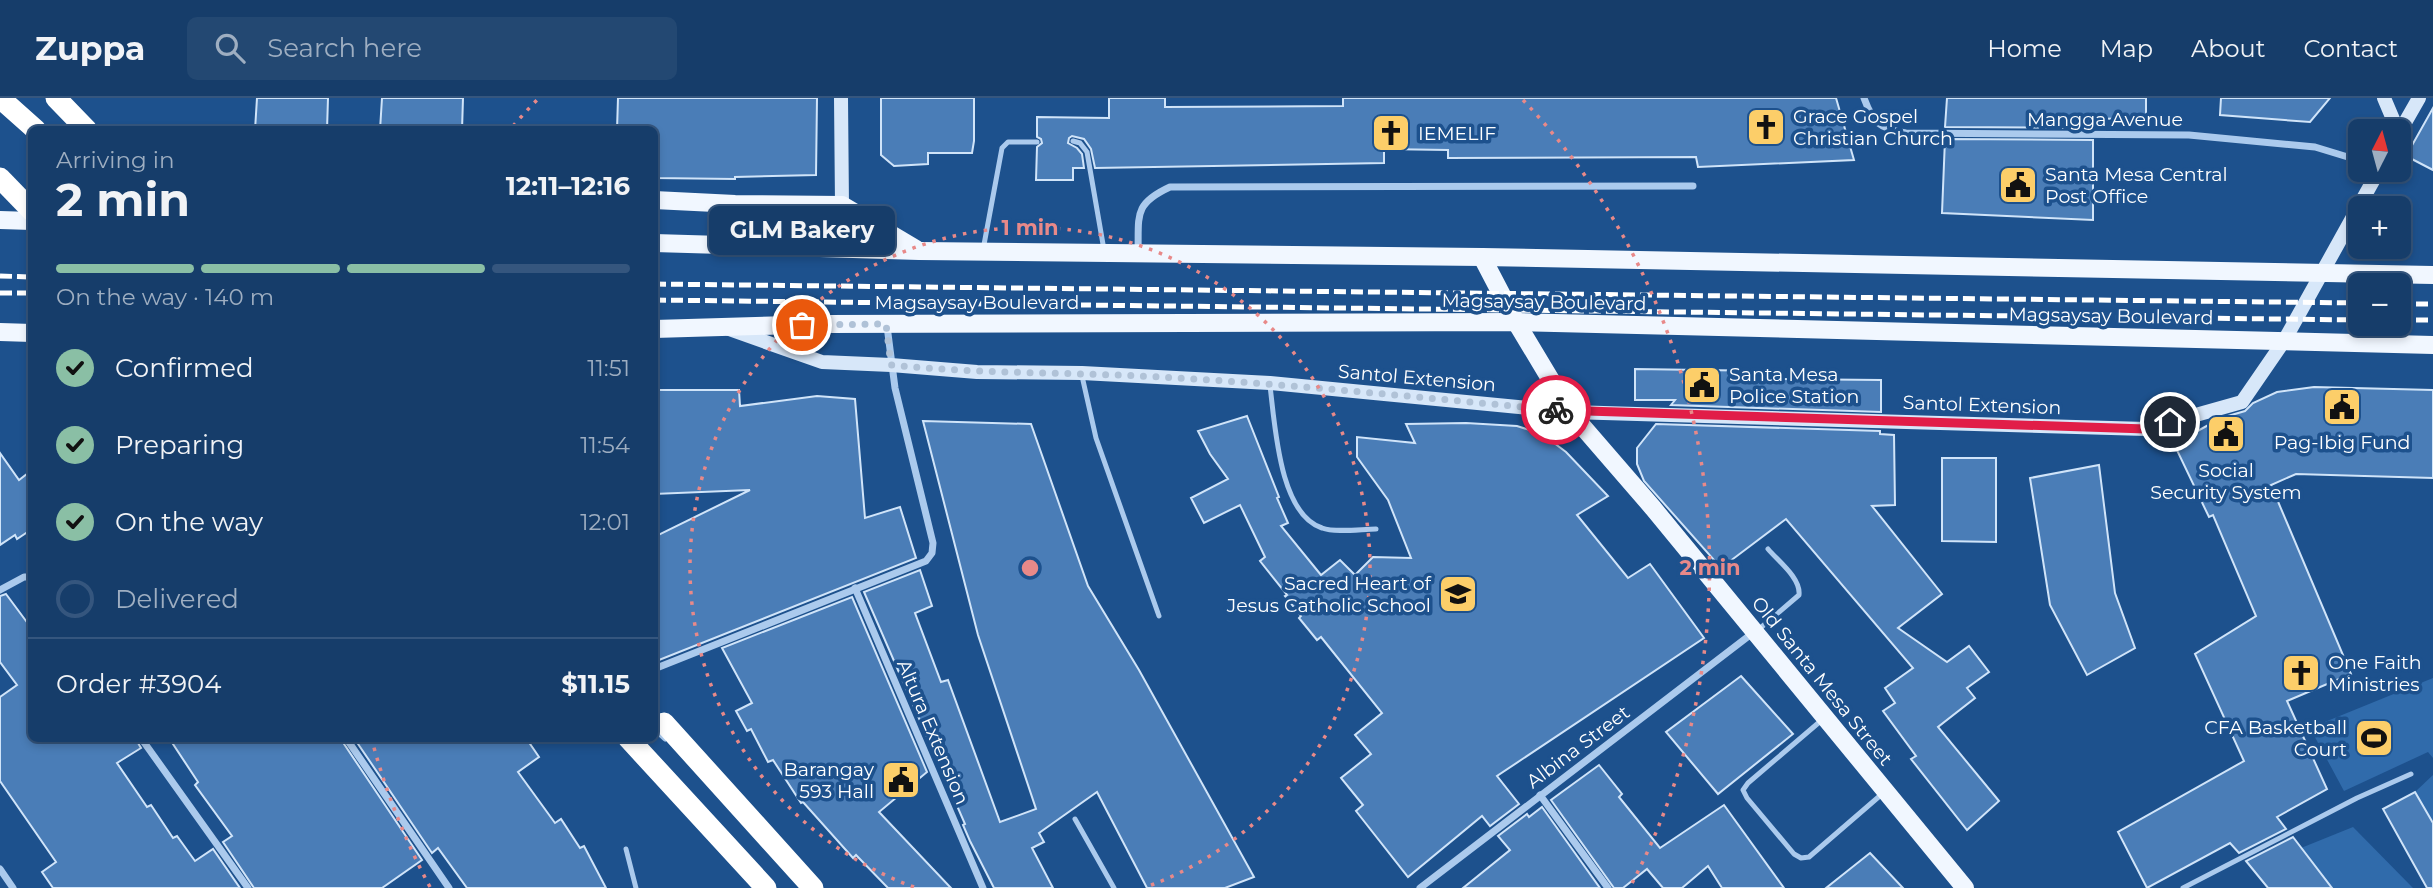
<!DOCTYPE html>
<html lang="en">
<head>
<meta charset="utf-8">
<style>
	body { margin:0; font-family:Montserrat,sans-serif; background:#234872; color:#f1f3f6; height:100vh; display:flex; flex-direction:column; font-size:26px; white-space:nowrap }
	* { box-sizing:border-box; margin:0 }
	p { font-size:23px; color:#9eaec1 }
	.icon { flex:none; width:38px; height:38px; fill:none; stroke:currentColor; stroke-width:2; stroke-linecap:round; stroke-linejoin:round }
	.map { position:relative; flex:1; overflow:hidden }
	.panel { position:absolute; left:28px; top:28px; width:630px; height:616px; display:flex; flex-direction:column; background:#163d6a; border-radius:10px; box-shadow:0 4px 10px #0003,0 0 0 2px #35567e }
	.panel>* { flex:none }
	.needle { width:46px; rotate:6deg }
	.fabs { position:absolute; left:2348px; top:21px; display:grid; gap:14px }
	.fabs a { display:grid; place-items:center; width:63px; height:63px; border-radius:10px; background:#163d6a; box-shadow:0 4px 10px #0003,0 0 0 2px #35567e; font-size:35px }
	.pin { position:absolute; display:grid; place-items:center; width:60px; height:60px; color:#fff; margin:-30px; border:4px solid #fff; border-radius:50%; box-shadow:0 2px 7px #0007 }
	.courier { position:absolute; display:grid; place-items:center; width:70px; height:70px; margin:-35px; border:5px solid #e11d48; border-radius:50%; background:#fff; color:#222; box-shadow:0 2px 9px #0007 }
	.bubble { position:absolute; height:49px; border-radius:10px; background:#163d6a; box-shadow:0 4px 10px #0003,0 0 0 2px #35567e; font-size:23px; font-weight:700; line-height:49px; text-align:center }
	.summary em { font-style:normal; font-weight:700 }
	.summary div { display:flex; flex-direction:column-reverse }
	.summary { display:flex; align-items:center; justify-content:space-between; height:119px; padding:0 28px }
	h1 { font-size:46px; font-weight:700; line-height:52px }
	.bar { display:grid; grid-template-columns:repeat(4,1fr); gap:10px 7px; align-content:center; height:84px; padding:0 28px }
	.bar i { height:9px; border-radius:5px; background:#35567e }
	.bar .active { background:#8abfa5 }
	.bar p { grid-column:span 4 }
	.line { display:flex; align-items:center; gap:18px; padding:0 28px; border-top:2px solid #35567e }
	.line div { flex:1 }
	ol { padding:0 28px; list-style:none }
	li { display:flex; align-items:center; gap:21px; height:77px }
	li p { margin-inline-start:auto }
	li .icon { padding:7px; border-radius:50%; background:#8abfa5; color:#111; stroke-width:4 }
	li:last-child { color:#9eaec1 }
	li i { width:38px; height:38px; border:4px solid #35567e; border-radius:50% }
	header { display:flex; align-items:center; gap:42px; box-sizing:border-box; height:98px; padding:0 35px; background:#163d6a; border-bottom:2px solid #35567e }
	header strong { font-size:33px }
	nav { display:flex; gap:38px; margin-inline-start:auto; font-size:24px }
	.search { width:490px; height:63px; background:#234872; display:flex; align-items:center; gap:18px; box-sizing:border-box; padding:0 24px; border-radius:10px; color:#9eaec1; font-size:26px }
	.map>svg:first-child { display:block }
	.green { fill:#306bab }
	.building { fill:#4a7db7; stroke:#d0e4f9; stroke-width:2 }
	.lines { fill:none; stroke-linecap:round; stroke-linejoin:round }
	.lane { stroke:#abcaed; stroke-width:5 }
	.street { stroke:#abcaed; stroke-width:7 }
	.secondary { stroke:#d7e7f9; stroke-width:14 }
	.primary { stroke:#f1f7ff; stroke-width:18 }
	.highway { stroke:#fff; stroke-width:21 }
	.rail { stroke:#fff; stroke-width:5; stroke-dasharray:12 5; stroke-linecap:butt }
	.highway-bridge { stroke:#fff; stroke-width:21 }
	.done { stroke:#b0c2d7; stroke-width:7; stroke-dasharray:0 12.6 }
	.route { stroke:#e11d48; stroke-width:9 }
	.ring { fill:none; stroke:#e88989; stroke-width:3.5; stroke-dasharray:3.5 7 }
	.labels { text-anchor:middle; dominant-baseline:central; stroke-width:7; stroke-linejoin:round; paint-order:stroke }
	.poi-label { font-size:19px; fill:#fff; stroke:#1d518d; text-anchor:start }
	.street-label { font-size:19px; fill:#fff; stroke:#1d518d }
	.centre { fill:#e88989; stroke:#1d518d; stroke-width:3.5 }
	.ring-label { font-size:21px; text-anchor:middle; font-weight:bold; fill:#e88989; stroke:#1d518d; stroke-width:7; stroke-linejoin:round; paint-order:stroke }
</style>
</head>
<body>
<header>
<strong>Zuppa</strong>
<div class="search"><svg class="icon" aria-label="search" viewBox="0 0 24 24"><circle cx="10" cy="10" r="6"/><path d="M15 15l6 6"/></svg>Search here</div>
<nav><a>Home</a><a>Map</a><a>About</a><a>Contact</a></nav>
</header>
<div class="map">
<svg width="2433" height="790" viewBox="0 0 2433 790">
	<rect width="100%" height="100%" fill="#1d518d"/>
	<g class="green">
		<path d="M2433,580V660L2428,654L2344,693L2310,630Z"/>
		<path d="M2433,677V725L2415,694Z"/>
		<path d="M2353,729L2413,790H2332L2301,750Z"/>
	</g>
	<g class="building">
		<path d="M257,0H328L327,32H255Z"/>
		<path d="M382,0H463L462,32H380Z"/>
		<path d="M618,0H817L816,77L735,79V81L654,80V32H617Z"/>
		<path d="M881,0H974V43L972,55H928V66L894,68L881,57Z"/>
		<path d="M1109,0H1165V9L1343,8V0H1836L1854,62L1698,69L1696,59L1448,60V52L1384,51V65L1095,70L1091,51L1084,41L1072,38L1069,40L1068,45L1077,50L1082,56L1084,70H1073V82H1036L1037,49L1042,45L1041,41L1037,39V19L1109,20Z"/>
		<path d="M1947,0H2146V20L2093,21V30L1945,29Z"/>
		<path d="M2221,0H2330L2310,24L2220,17Z"/>
		<path d="M2433,10V72L2406,58Z"/>
		<path d="M1945,41L2093,42V122L1942,115Z"/>
		<path d="M1635,271L1770,273L1769,281L1881,282V314L1671,307L1675,302H1635Z"/>
		<path d="M2314,289L2433,292V380L2296,376L2271,387L2351,576L2287,603L2327,691L2277,719L2286,731L2239,755L2230,745L2147,790L2118,734L2244,663L2195,556L2256,518L2213,417L2209,419L2174,346L2221,320L2245,313L2253,305L2277,294Z"/>
		<path d="M654,292H739L740,308L817,298L855,301L865,420L900,409L916,460L654,564V439L750,392L654,396Z"/>
		<path d="M1247,318L1279,399L1277,400L1288,425L1281,428L1321,477L1340,462L1355,477L1373,459L1411,460L1388,402L1357,359V339L1415,345L1406,326L1466,325L1517,328L1542,336L1566,354L1608,398L1577,417L1628,480L1650,466L1704,540L1497,678L1519,706L1490,728L1482,718L1408,779L1356,713L1363,707L1341,680L1371,656L1355,637L1382,615L1321,539L1317,542L1299,520L1301,518L1285,498L1287,497L1260,463L1265,459L1240,407L1204,425L1191,400L1228,381L1210,356L1198,333Z"/>
		<path d="M923,323L1031,326L1088,488L1139,572L1254,779L1225,790H1147L1097,694L1039,735L1044,744L1032,750L1053,790H994L970,743L963,727L965,726L864,494L920,472L932,508L915,515L941,584L948,582L1000,724L1036,711L978,537Z"/>
		<path d="M1656,326L1880,333V336L1894,337L1895,407L1872,408L1942,496L1898,530L1947,564L1969,548L1989,574L1967,590L1975,600L1938,629L1999,703L1967,732L1911,661L1916,658L1883,613L1895,605L1885,590L1913,570L1786,421L1721,470L1644,383L1637,366V350Z"/>
		<path d="M0,355L19,382L32,372V431L17,441L15,437L0,447Z"/>
		<path d="M1942,360H1996V444L1942,443Z"/>
		<path d="M2099,367L2115,495L2135,550L2087,577L2050,507L2030,380Z"/>
		<path d="M6,496L32,531V640H135L141,650L117,665L147,709L151,707L173,740L177,738L195,763L213,751L240,790H53L42,774L56,764L0,683V599L17,587L0,564V498Z"/>
		<path d="M852,499L927,674L879,714L951,790H888L856,757L853,760L803,704L801,705L773,662L768,664L751,631L747,633L736,613L752,605L722,550Z"/>
		<path d="M1741,578L1793,636L1718,696L1666,634Z"/>
		<path d="M169,640H340L422,762L382,790H254L223,744L232,738L195,687L198,684Z"/>
		<path d="M354,640H526L539,659L518,674L555,725L561,721L580,750L584,748L606,790H467L438,750L432,755Z"/>
		<path d="M1599,667L1622,696L1619,699L1660,750L1724,707L1784,790H1722L1708,768L1682,790H1663L1647,771L1623,790H1614L1551,702Z"/>
		<path d="M2415,694L2433,725V790H2427L2383,711Z"/>
		<path d="M1542,709L1600,790H1463L1510,752L1498,738L1527,716L1529,719Z"/>
		<path d="M2293,739L2332,790H2268L2246,763Z"/>
		<path d="M1870,755L1903,790H1826Z"/>
	</g>
	<g class="lines">
		<g class="lane">
			<path d="M1073,43L1080,45L1087,54L1104,152"/>
			<path d="M983,152L1002,50L1008,44H1037"/>
			<path d="M1082,278L1096,340L1159,518"/>
			<path d="M1270,288C1275,326 1279,416 1322,430C1335,435 1362,431 1376,431"/>
			<path d="M1758,532L1799,497C1801,480 1778,463 1768,451"/>
			<path d="M1823,621L1748,685L1743,692L1747,700L1794,756L1801,760L1809,759L1882,696"/>
			<path d="M654,631L665,641"/>
			<path d="M1075,721L1114,790"/>
			<path d="M626,751L636,790"/>
			<path d="M2183,790L2357,700L2411,676"/>
		</g>
		<g class="street">
			<path d="M1864,0C1873,25 1880,31 1906,35L2189,37L2315,49L2361,63"/>
			<path d="M1138,154C1139,118 1133,106 1170,89L1693,88"/>
			<path d="M855,490L983,790"/>
			<path d="M0,492L24,479H32"/>
			<path d="M654,571L926,463L932,455L933,445L895,290L887,228"/>
			<path d="M141,640L248,790"/>
			<path d="M346,640L449,790"/>
			<path d="M1540,697L1608,790"/>
			<path d="M0,771L13,790"/>
			<path d="M1420,790L1754,534"/>
		</g>
		<g class="secondary">
			<path d="M841,0L842,107"/>
			<path d="M2384,0L2398,33"/>
			<path d="M2399,35L2419,0"/>
			<path d="M729,231L822,264L891,267L977,274L1082,275L1270,285L1570,314L2146,331L2242,304L2284,243L2379,72"/>
		</g>
		<g class="primary">
			<path d="M654,102L735,106L842,107L916,151"/>
			<path d="M0,122L32,123"/>
			<path d="M654,145L919,153L1482,159L2433,177"/>
			<path d="M1482,159L1516,224L1570,314L1653,410L1965,790"/>
			<path d="M654,231L827,226L1516,224L2433,247"/>
			<path d="M0,234L32,235"/>
		</g>
		<g class="highway">
			<path d="M0,0L36,32"/>
			<path d="M56,0L87,32"/>
			<path d="M0,80L32,113"/>
			<path d="M628,640L766,790"/>
		</g>
		<g class="rail">
			<path d="M0,178L32,179"/>
			<path d="M654,186L2361,205"/>
			<path d="M0,195H32"/>
			<path d="M654,202L2361,222"/>
			<path d="M2399,206H2433"/>
			<path d="M2399,222H2433"/>
		</g>
		<path class="highway-bridge" d="M664,625L813,790"/>
	</g>
	<g class="lines">
		<path class="done" d="M802,227L886,226L891,267C980,276 1070,274 1160,279C1293,286 1424,300 1556,312"/>
		<path class="route" d="M1556,312L2146,331L2170,324"/>
	</g>
	<g class="ring">
		<path d="M914 789A340 340 0 1 1 1146 789"/>
		<path d="M430 789A680 680 0 0 1 373 646M513 28A680 680 0 0 1 537 2M1523 2A680 680 0 0 1 1630 789"/>
	</g>
	<defs>
		<symbol id="church-square" viewBox="-11 -11 22 22"><rect x="-9" y="-9" width="18" height="18" rx="4" fill="#fcce69" stroke="#1d518d"/><path d="M-1.2-6h2.4v3.5h3.3v2.4h-3.3V6h-2.4V-.1h-3.3v-2.4h3.3Z" fill="#111"/></symbol>
		<symbol id="civic-square" viewBox="-11 -11 22 22"><rect x="-9" y="-9" width="18" height="18" rx="4" fill="#fcce69" stroke="#1d518d"/><path d="M-.6-6.5H3V-4.5H.6V-3L4-1V1h2V6H-6V1h2V-1L-.6-3ZM-1.2 2.5V6h2.4V2.5Z" fill="#111"/></symbol>
		<symbol id="school-square" viewBox="-11 -11 22 22"><rect x="-9" y="-9" width="18" height="18" rx="4" fill="#fcce69" stroke="#1d518d"/><path d="M0-5L7-2L0 1L-7-2ZM-4 1L0 2.5L4 1V4Q0 6-4 4Z" fill="#111"/></symbol>
		<symbol id="stadium-square" viewBox="-11 -11 22 22"><rect x="-9" y="-9" width="18" height="18" rx="4" fill="#fcce69" stroke="#1d518d"/><path d="M0-5a6.5 5 0 1 0 0 10a6.5 5 0 1 0 0-10ZM-3.5-1.8h7v3.6h-7Z" fill="#111"/></symbol>
	</defs>
	<g fill-rule="evenodd">
		<use href="#church-square" x="1744" y="7" width="44" height="44"/>
		<use href="#church-square" x="1369" y="13" width="44" height="44"/>
		<use href="#civic-square" x="1996" y="65" width="44" height="44"/>
		<use href="#civic-square" x="1680" y="265" width="44" height="44"/>
		<use href="#civic-square" x="2320" y="287" width="44" height="44"/>
		<use href="#civic-square" x="2204" y="314" width="44" height="44"/>
		<use href="#school-square" x="1436" y="474" width="44" height="44"/>
		<use href="#church-square" x="2279" y="553" width="44" height="44"/>
		<use href="#stadium-square" x="2352" y="618" width="44" height="44"/>
		<use href="#civic-square" x="879" y="660" width="44" height="44"/>
	</g>
	<g class="labels">
		<g class="poi-label">
			<text x="1793" y="18">Grace Gospel<tspan x="1793" dy="22">Christian Church</tspan></text>
			<text x="1418" y="35">IEMELIF</text>
			<text x="2045" y="76">Santa Mesa Central<tspan x="2045" dy="22">Post Office</tspan></text>
			<text x="1729" y="276">Santa Mesa<tspan x="1729" dy="22">Police Station</tspan></text>
			<text x="2342" y="344" text-anchor="middle">Pag-Ibig Fund</text>
			<text x="2226" y="372" text-anchor="middle">Social<tspan x="2226" dy="22">Security System</tspan></text>
			<text x="1431" y="485" text-anchor="end">Sacred Heart of<tspan x="1431" dy="22">Jesus Catholic School</tspan></text>
			<text x="2328" y="564">One Faith<tspan x="2328" dy="22">Ministries</tspan></text>
			<text x="2347" y="629" text-anchor="end">CFA Basketball<tspan x="2347" dy="22">Court</tspan></text>
			<text x="874" y="671" text-anchor="end">Barangay<tspan x="874" dy="22">593 Hall</tspan></text>
		</g>
		<g class="street-label">
			<text x="2105" y="21">Mangga Avenue</text>
			<text x="977" y="204">Magsaysay Boulevard</text>
			<text transform="translate(1544 204) rotate(1)">Magsaysay Boulevard</text>
			<text transform="translate(2111 218) rotate(1)">Magsaysay Boulevard</text>
			<text transform="translate(1417 280) rotate(5)">Santol Extension</text>
			<text transform="translate(1982 307) rotate(2)">Santol Extension</text>
			<text transform="translate(1822 583) rotate(51)">Old Santa Mesa Street</text>
			<text transform="translate(933 634) rotate(67)">Altura Extension</text>
			<text transform="translate(1578 649) rotate(-37)">Albina Street</text>
		</g>
	</g>
	<circle cx="1030" cy="470" r="10" class="centre"/>
	<g class="ring-label">
		<text x="1030" y="137">1 min</text>
		<text x="1710" y="477">2 min</text>
	</g>
</svg>
<div class="fabs">
<a><svg class="needle" viewBox="-14 -14 28 28"><path d="M0-13l5 13h-10z" fill="#e53935"/><path d="M0 13l5-13h-10z" fill="#9eaec1"/></svg></a>
<a>+</a>
<a>−</a>
</div>
<div class="pin" style="left:802px;top:227px;background:#ea580c"><svg class="icon" aria-label="bag" viewBox="0 0 24 24"><path d="M5 8h14l-1 12H6zM9 8a3 3 0 0 1 6 0"/></svg></div>
<div class="pin" style="left:2170px;top:324px;background:#1f2937"><svg class="icon" aria-label="home" viewBox="0 0 24 24"><path d="M3 11l9-7 9 7M6 9v11h12V9"/></svg></div>
<div class="courier" style="left:1556px;top:312px"><svg class="icon" aria-label="bike" viewBox="0 0 24 24"><circle cx="6" cy="16" r="4"/><circle cx="18" cy="16" r="4"/><path d="M6 16l4-8h5l3 8M10 8l3 8H6M13 5h3"/></svg></div>
<div class="bubble" style="left:709px;top:108px;width:186px">GLM Bakery</div>
<section class="panel">
<div class="summary"><div><h1>2 min</h1><p>Arriving in</p></div><em>12:11–12:16</em></div>
<div class="bar"><i class="active"></i><i class="active"></i><i class="active"></i><i></i><p>On the way · 140 m</p></div>
<ol>
<li><svg class="icon" aria-label="check" viewBox="0 0 24 24"><path d="M5 12l5 5 9-10"/></svg>Confirmed<p>11:51</p></li>
<li><svg class="icon" aria-label="check" viewBox="0 0 24 24"><path d="M5 12l5 5 9-10"/></svg>Preparing<p>11:54</p></li>
<li><svg class="icon" aria-label="check" viewBox="0 0 24 24"><path d="M5 12l5 5 9-10"/></svg>On the way<p>12:01</p></li>
<li><i></i>Delivered</li>
</ol>
<div class="line" style="height:91px"><div>Order #3904</div><b>$11.15</b></div>
</section>
</div>
</body>
</html>
